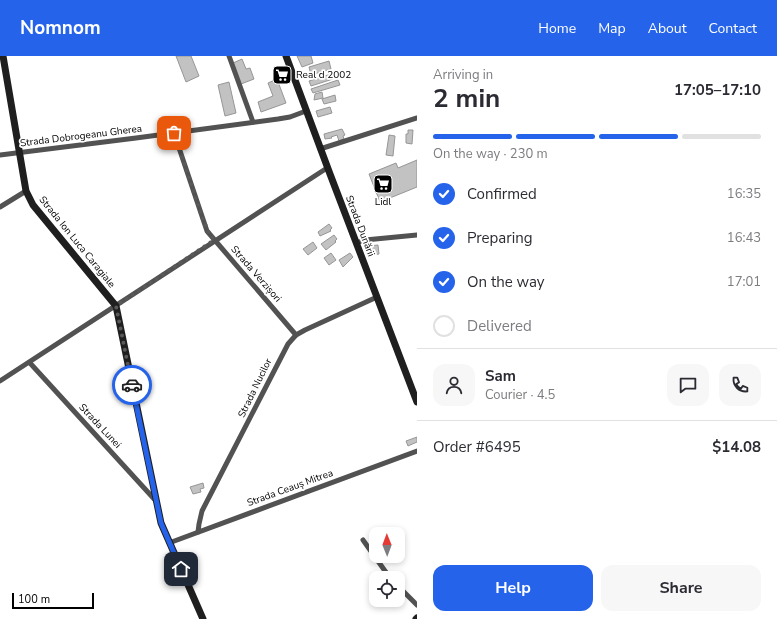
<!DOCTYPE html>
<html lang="en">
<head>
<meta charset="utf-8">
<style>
	body { margin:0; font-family:"Nunito Sans",sans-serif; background:#f7f7f7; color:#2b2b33; height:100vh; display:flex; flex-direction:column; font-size:15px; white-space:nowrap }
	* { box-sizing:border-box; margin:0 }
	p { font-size:13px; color:#7c7c81 }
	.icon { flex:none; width:22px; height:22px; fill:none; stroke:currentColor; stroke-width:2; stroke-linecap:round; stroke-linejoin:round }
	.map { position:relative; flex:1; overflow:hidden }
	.side { display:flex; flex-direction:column; background:#fff; width:360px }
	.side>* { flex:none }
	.needle { width:26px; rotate:359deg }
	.tools { position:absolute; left:369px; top:471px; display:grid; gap:8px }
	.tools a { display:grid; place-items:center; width:36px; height:36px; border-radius:8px; background:#fff; box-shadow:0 2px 6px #0003; font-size:20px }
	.scale { position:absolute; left:12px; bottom:10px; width:82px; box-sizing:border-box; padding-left:4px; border:2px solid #000; border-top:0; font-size:11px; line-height:14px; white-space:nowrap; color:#000; -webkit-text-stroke:3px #fff; paint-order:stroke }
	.pin { position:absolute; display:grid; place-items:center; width:34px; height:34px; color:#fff; margin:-17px; border-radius:8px; box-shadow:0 2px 6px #0006 }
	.courier { position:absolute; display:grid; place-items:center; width:40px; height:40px; margin:-20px; border:3px solid #2563eb; border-radius:50%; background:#fff; color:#222; box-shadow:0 1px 5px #0007 }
	.headline em { font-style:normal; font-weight:700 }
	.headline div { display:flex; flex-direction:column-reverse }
	.headline { display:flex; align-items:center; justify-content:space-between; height:68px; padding:0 16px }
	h1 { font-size:26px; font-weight:700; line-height:30px }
	.bar { display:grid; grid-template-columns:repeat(4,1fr); gap:6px 4px; align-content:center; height:48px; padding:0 16px }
	.bar i { height:5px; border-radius:3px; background:#e1e1e2 }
	.bar .current { background:#2563eb }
	.bar p { grid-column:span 4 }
	.line { display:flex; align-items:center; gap:10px; padding:0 16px; border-top:1px solid #e1e1e2 }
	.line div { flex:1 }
	.round { display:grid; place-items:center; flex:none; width:42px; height:42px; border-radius:12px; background:#f7f7f7 }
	ol { padding:0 16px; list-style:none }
	li { display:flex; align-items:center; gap:12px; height:44px }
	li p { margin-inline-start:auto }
	li .icon { padding:4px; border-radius:50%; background:#2563eb; color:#fff; stroke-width:4 }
	li:last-child { color:#7c7c81 }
	li i { width:22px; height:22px; border:2px solid #e1e1e2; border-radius:50% }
	.action { display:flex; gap:8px; margin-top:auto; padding:8px 16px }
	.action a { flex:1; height:46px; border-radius:12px; background:#2563eb; color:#fff; font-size:16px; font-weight:700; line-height:46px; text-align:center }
	.action a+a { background:#f7f7f7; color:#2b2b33 }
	header { display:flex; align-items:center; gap:24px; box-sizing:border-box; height:56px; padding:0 20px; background:#2563eb; color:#fff }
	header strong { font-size:19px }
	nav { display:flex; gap:22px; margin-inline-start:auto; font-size:14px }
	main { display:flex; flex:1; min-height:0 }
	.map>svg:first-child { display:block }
	.building { fill:#c2c2c2; stroke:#969696 }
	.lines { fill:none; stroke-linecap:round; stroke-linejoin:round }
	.street { stroke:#525252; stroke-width:5 }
	.secondary { stroke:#1f1f1f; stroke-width:7 }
	.done { stroke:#595959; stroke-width:4; stroke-dasharray:0 7.2 }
	.route { stroke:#2563eb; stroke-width:5 }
	.labels { text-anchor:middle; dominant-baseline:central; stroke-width:3.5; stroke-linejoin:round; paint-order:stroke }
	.poi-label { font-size:10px; fill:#000; stroke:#fff; text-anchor:start }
	.street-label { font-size:10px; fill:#000; stroke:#fff }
</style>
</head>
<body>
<header>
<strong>Nomnom</strong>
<nav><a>Home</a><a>Map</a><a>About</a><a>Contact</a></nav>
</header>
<main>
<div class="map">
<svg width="417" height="563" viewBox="0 0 417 563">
	<rect width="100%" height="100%" fill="#fff"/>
	<g class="building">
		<path d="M176,0H191L199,20L186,26Z"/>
		<path d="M297,0H311L313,7L302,11Z"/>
		<path d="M242,3L246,13L250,12L254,23L241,28L233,7Z"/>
		<path d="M329,5L331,13L311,19L309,11Z"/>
		<path d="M331,18L333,23L311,30L309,25Z"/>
		<path d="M277,23L286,47L261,56L258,46L273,40L268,27Z"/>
		<path d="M338,24L340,29L313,37L311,33Z"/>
		<path d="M229,26L236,57L225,60L218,29Z"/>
		<path d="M322,36L323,42L314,44L315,38Z"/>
		<path d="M335,39L336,45L324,48L322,43Z"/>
		<path d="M330,51L332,57L318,61L316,55Z"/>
		<path d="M342,73L345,79L343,80L344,83L339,85L337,79L331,81L332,82L325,83L324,78Z"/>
		<path d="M408,74H413L412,88L406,87V78H408Z"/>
		<path d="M389,79L395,80L393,100L386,99Z"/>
		<path d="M417,104V131L380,146L369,118L396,107L398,112Z"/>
		<path d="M329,168L332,172L330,174L331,175L320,180L318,176Z"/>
		<path d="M334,179L337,183L335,185L336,186L326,194L321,188Z"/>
		<path d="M313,186L317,192L308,199L303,193Z"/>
		<path d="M378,189L379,198L370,199L368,190Z"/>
		<path d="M331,197L336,204L329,209L324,202Z"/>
		<path d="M350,197L353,201L343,211L339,204Z"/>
		<path d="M417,381V386L408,390L406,385Z"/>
		<path d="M203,427L204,432L200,433L201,436L193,438L190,431Z"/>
	</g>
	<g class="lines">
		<g class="street">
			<path d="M229,0L253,66"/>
			<path d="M174,77L207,175L296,279"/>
			<path d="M320,93L417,62"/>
			<path d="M0,99L136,82L278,63L290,61L306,55"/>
			<path d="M0,151L26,135"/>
			<path d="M356,187L365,184L417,179"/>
			<path d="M30,307L156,445"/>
			<path d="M0,325L327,112"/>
			<path d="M198,476L199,468L202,455L288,288L296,279L305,274L377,241"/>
			<path d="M363,484L390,522"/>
			<path d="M169,487L417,395"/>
			<path d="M398,530L417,549"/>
		</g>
		<g class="secondary">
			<path d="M3,0L26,135L33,149L116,250L161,467L203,563"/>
			<path d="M286,0L330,118L417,346"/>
			<path d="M416,563L417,562"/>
		</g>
	</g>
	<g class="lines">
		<path class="done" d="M132,329L116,250L214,184L208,175L202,161L174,77"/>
		<path class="route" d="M132,329L161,467L181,513"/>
	</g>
	<defs>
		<symbol id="supermarket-square" viewBox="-11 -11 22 22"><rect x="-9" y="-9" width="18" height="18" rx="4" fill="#000" stroke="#fff"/><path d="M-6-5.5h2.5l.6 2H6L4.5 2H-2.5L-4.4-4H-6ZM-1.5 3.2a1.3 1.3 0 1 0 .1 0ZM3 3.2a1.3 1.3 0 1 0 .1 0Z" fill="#fff"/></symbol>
	</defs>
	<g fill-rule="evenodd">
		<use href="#supermarket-square" x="271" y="8" width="22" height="22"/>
		<use href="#supermarket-square" x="372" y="117" width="22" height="22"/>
	</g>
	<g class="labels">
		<g class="poi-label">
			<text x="296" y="19">Real d 2002</text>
			<text x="383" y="146" text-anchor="middle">Lidl</text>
		</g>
		<g class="street-label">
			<text transform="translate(81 80) rotate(-7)">Strada Dobrogeanu Gherea</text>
			<text transform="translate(360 170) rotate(69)">Strada Dunării</text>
			<text transform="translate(77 186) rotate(51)">Strada Ion Luca Caragiale</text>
			<text transform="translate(256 218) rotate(49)">Strada Verzișori</text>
			<text transform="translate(255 332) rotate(-64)">Strada Nucilor</text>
			<text transform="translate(100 370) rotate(47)">Strada Lunei</text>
			<text transform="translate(290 432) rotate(-20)">Strada Ceauș Mitrea</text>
		</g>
	</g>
</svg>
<div class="tools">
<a><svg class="needle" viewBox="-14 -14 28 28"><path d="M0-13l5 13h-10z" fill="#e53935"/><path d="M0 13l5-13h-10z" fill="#7c7c81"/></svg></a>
<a><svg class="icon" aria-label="locate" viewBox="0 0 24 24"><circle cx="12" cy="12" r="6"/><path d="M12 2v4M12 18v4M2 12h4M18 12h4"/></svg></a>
</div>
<div class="scale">100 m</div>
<div class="pin" style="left:174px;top:77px;background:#ea580c"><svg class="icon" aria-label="bag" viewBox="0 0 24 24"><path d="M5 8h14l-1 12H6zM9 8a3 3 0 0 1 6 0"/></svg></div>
<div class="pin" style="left:181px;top:513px;background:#1f2937"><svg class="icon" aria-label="home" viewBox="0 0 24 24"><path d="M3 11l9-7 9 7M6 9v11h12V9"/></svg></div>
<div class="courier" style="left:132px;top:329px"><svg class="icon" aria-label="car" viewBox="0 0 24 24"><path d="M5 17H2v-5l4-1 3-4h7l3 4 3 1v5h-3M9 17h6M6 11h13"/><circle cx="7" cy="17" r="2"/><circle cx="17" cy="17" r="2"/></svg></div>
</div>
<section class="side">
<div class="headline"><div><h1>2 min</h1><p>Arriving in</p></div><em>17:05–17:10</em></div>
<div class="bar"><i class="current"></i><i class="current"></i><i class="current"></i><i></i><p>On the way · 230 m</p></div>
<ol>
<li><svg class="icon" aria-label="check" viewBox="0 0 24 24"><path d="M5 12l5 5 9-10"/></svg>Confirmed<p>16:35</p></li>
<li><svg class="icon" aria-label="check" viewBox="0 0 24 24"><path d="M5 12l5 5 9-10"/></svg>Preparing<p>16:43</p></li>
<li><svg class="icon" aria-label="check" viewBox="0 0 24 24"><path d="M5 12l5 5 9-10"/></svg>On the way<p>17:01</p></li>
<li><i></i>Delivered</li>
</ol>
<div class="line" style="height:72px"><a class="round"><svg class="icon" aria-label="person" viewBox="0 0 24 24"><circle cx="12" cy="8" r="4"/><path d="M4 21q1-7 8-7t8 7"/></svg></a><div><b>Sam</b><p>Courier · 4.5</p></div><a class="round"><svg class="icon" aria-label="chat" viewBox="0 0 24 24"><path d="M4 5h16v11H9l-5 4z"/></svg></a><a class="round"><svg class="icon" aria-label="phone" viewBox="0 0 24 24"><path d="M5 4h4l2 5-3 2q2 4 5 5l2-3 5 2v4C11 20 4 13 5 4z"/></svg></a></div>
<div class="line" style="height:52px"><div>Order #6495</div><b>$14.08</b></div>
<div class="action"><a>Help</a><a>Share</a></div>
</section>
</main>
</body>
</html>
